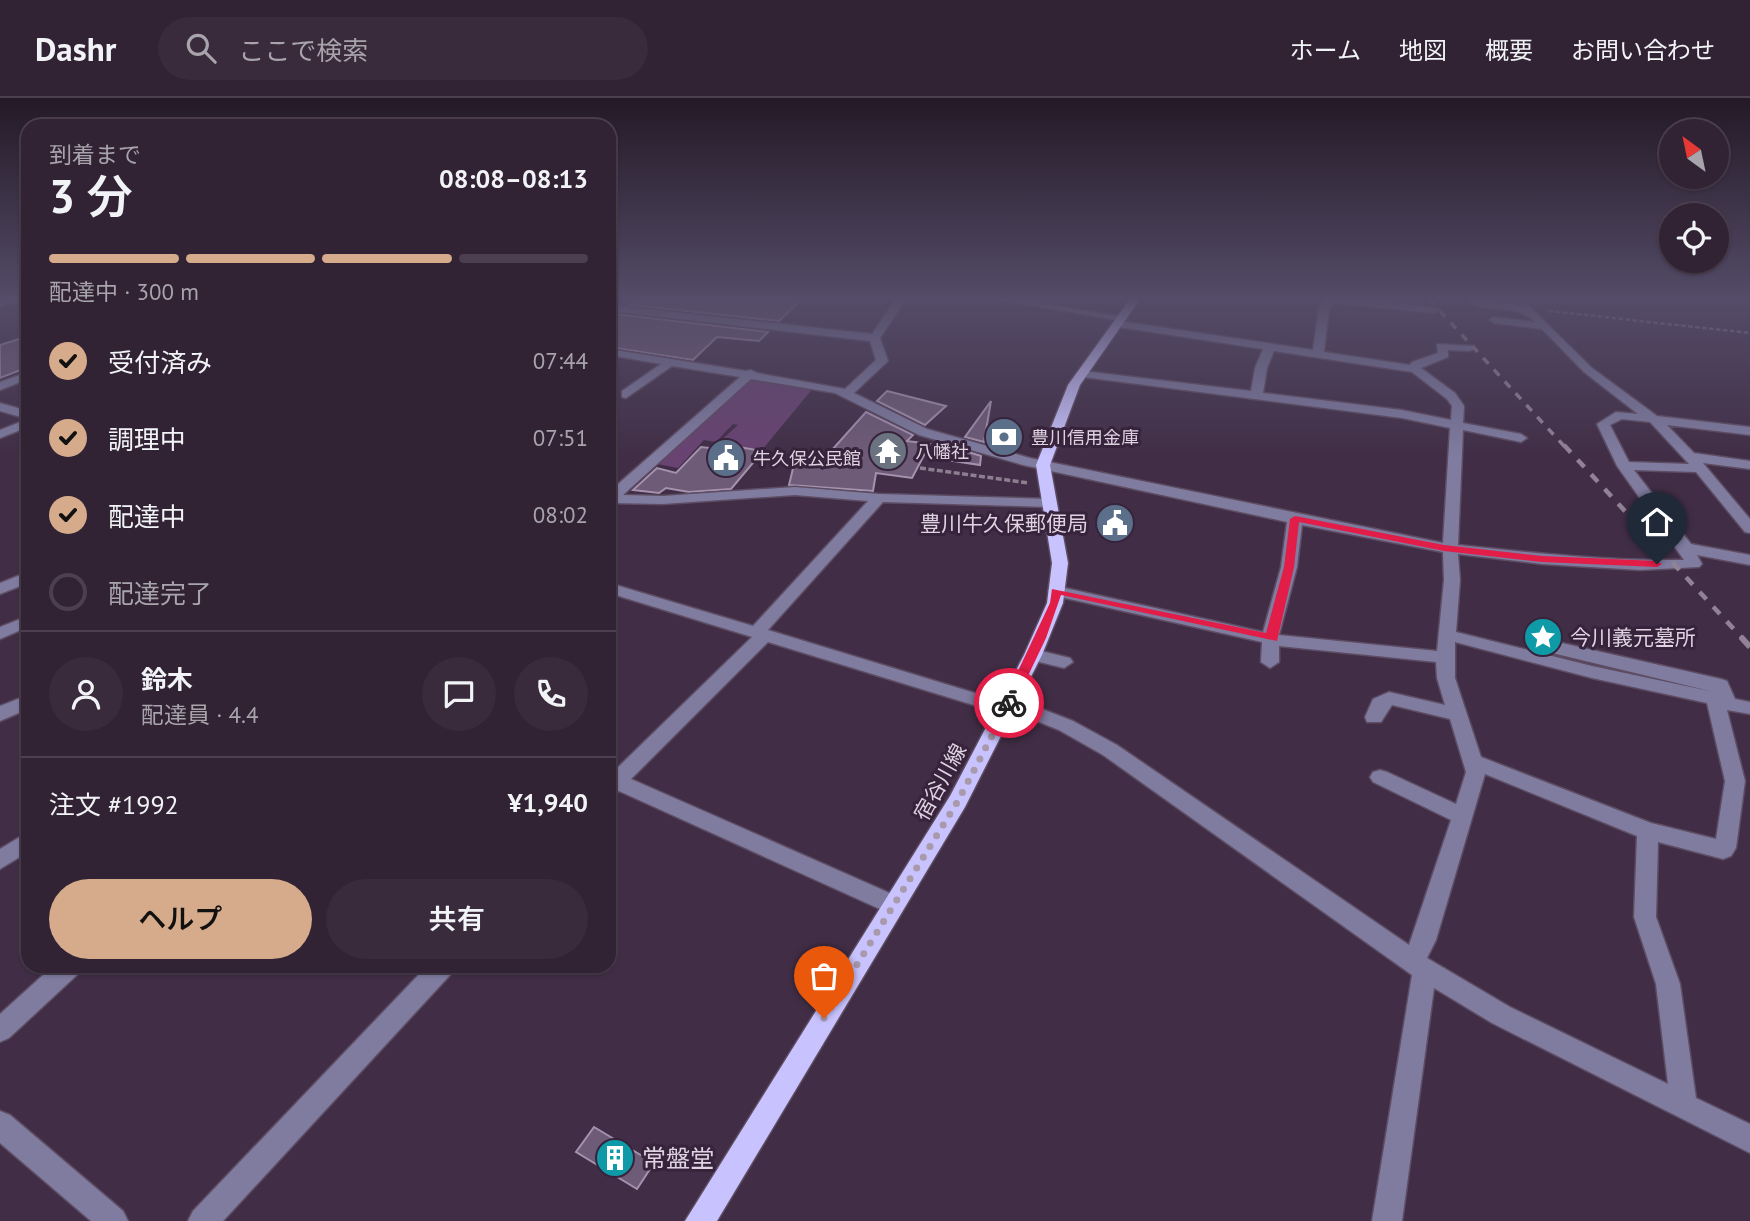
<!DOCTYPE html>
<html lang="ja">
<head>
<meta charset="utf-8">
<style>
	body { margin:0; font-family:"PT Sans","Noto Sans JP",sans-serif; background:#392a3c; color:#f1f3f6; height:100vh; display:flex; flex-direction:column; font-size:26px; white-space:nowrap }
	* { box-sizing:border-box; margin:0 }
	p { font-size:23px; color:#a8a4ac }
	.icon { flex:none; width:38px; height:38px; fill:none; stroke:currentColor; stroke-width:2; stroke-linecap:round; stroke-linejoin:round }
	.map { position:relative; flex:1; overflow:hidden }
	.drawer { position:absolute; left:21px; top:21px; width:595px; height:854px; display:flex; flex-direction:column; background:#312234; border-radius:21px; box-shadow:0 2px 5px #0004,0 0 0 2px #4c3f4f }
	.drawer>* { flex:none }
	.needle { width:46px; rotate:327deg }
	.controls { position:absolute; left:1659px; top:21px; display:grid; gap:14px }
	.controls a { display:grid; place-items:center; width:70px; height:70px; border-radius:50%; background:#312234; box-shadow:0 2px 5px #0004,0 0 0 2px #4c3f4f; font-size:35px }
	.pin { position:absolute; display:grid; place-items:center; width:60px; height:60px; color:#fff; margin:-72px -30px; border-radius:50% 50% 50% 0; rotate:-45deg; box-shadow:0 0 7px #0007 }
	.pin .icon { rotate:45deg }
	.courier { position:absolute; display:grid; place-items:center; width:70px; height:70px; margin:-35px; border:5px solid #e11d48; border-radius:50%; background:#fff; color:#222; box-shadow:0 2px 9px #0007 }
	.overview em { font-style:normal; font-weight:600 }
	.overview div { display:flex; flex-direction:column-reverse }
	.overview { display:flex; align-items:center; justify-content:space-between; height:119px; padding:0 28px }
	h1 { font-size:46px; font-weight:600; line-height:52px }
	.bar { display:grid; grid-template-columns:repeat(4,1fr); gap:10px 7px; align-content:center; height:84px; padding:0 28px }
	.bar i { height:9px; border-radius:5px; background:#4c3f4f }
	.bar .on { background:#d6ab8b }
	.bar p { grid-column:span 4 }
	.line { display:flex; align-items:center; gap:18px; padding:0 28px; border-top:2px solid #4c3f4f }
	.line div { flex:1 }
	.round { display:grid; place-items:center; flex:none; width:74px; height:74px; border-radius:37px; background:#392a3c }
	ol { padding:0 28px; list-style:none }
	li { display:flex; align-items:center; gap:21px; height:77px }
	li p { margin-inline-start:auto }
	li .icon { padding:7px; border-radius:50%; background:#d6ab8b; color:#111; stroke-width:4 }
	li:last-child { color:#a8a4ac }
	li i { width:38px; height:38px; border:4px solid #4c3f4f; border-radius:50% }
	.button { display:flex; gap:14px; margin-top:auto; padding:14px 28px }
	.button a { flex:1; height:80px; border-radius:42px; background:#d6ab8b; color:#111; font-size:28px; font-weight:600; line-height:80px; text-align:center }
	.button a+a { background:#392a3c; color:#f1f3f6 }
	header { display:flex; align-items:center; gap:42px; box-sizing:border-box; height:98px; padding:0 35px; background:#312234; border-bottom:2px solid #4c3f4f }
	header strong { font-size:33px }
	nav { display:flex; gap:38px; margin-inline-start:auto; font-size:24px }
	.search { width:490px; height:63px; background:#392a3c; display:flex; align-items:center; gap:18px; box-sizing:border-box; padding:0 24px; border-radius:38px; color:#a8a4ac; font-size:26px }
	.map>svg:first-child { display:block }
	.green { fill:#694372 }
	.building { fill:#6e5b77; stroke:#a592af; stroke-width:2 }
	.lines { fill:none; stroke-linecap:round; stroke-linejoin:round }
	.minor-casing { stroke:#5d4c62; stroke-width:3 }
	.major-casing { stroke:#5d4c62; stroke-width:3 }
	.path-far1 { stroke:#8e7e92; stroke-width:2.5; stroke-dasharray:4.5 2.5; stroke-linecap:butt }
	.path { stroke:#8e7e92; stroke-width:3.5; stroke-dasharray:6 2.5; stroke-linecap:butt }
	.minor { fill:#7f7ca0; fill-rule:evenodd }
	.major { fill:#c8c3fe; fill-rule:evenodd }
	.rail-far2 { stroke:#928296; stroke-width:3.5; stroke-dasharray:8 8; stroke-linecap:butt }
	.rail-far1 { stroke:#928296; stroke-width:4.5; stroke-dasharray:10 10; stroke-linecap:butt }
	.rail { stroke:#928296; stroke-width:6; stroke-dasharray:14 14; stroke-linecap:butt }
	.route { fill:#e11d48 }
	.done { stroke:#a899ab; stroke-width:7; stroke-dasharray:0 12.6 }
	.labels { text-anchor:middle; dominant-baseline:central; stroke-width:6; stroke-linejoin:round; paint-order:stroke }
	.far-poi-label { font-size:18px; fill:#dfd3e2; stroke:#37243c; text-anchor:start }
	.poi-label { font-size:21px; fill:#dfd3e2; stroke:#37243c; text-anchor:end }
	.street-label { font-size:21px; fill:#dfd3e2; stroke:#37243c }
	.near-poi-label { font-size:24px; fill:#dfd3e2; stroke:#37243c; text-anchor:start }
</style>
</head>
<body>
<header>
<strong>Dashr</strong>
<div class="search"><svg class="icon" aria-label="search" viewBox="0 0 24 24"><circle cx="10" cy="10" r="6"/><path d="M15 15l6 6"/></svg>ここで検索</div>
<nav><a>ホーム</a><a>地図</a><a>概要</a><a>お問い合わせ</a></nav>
</header>
<div class="map">
<svg width="1750" height="1123" viewBox="0 0 1750 1123">
	<rect width="100%" height="100%" fill="#412e46"/>
	<path class="green" d="M758,278L814,289L762,352L718,345L738,327L733,326L716,344L704,342L678,370L657,366L748,281Z"/>
	<g class="building">
		<path d="M640,201H802L779,223L631,207Z"/>
		<path d="M615,216L768,234L759,243L717,239L693,262L609,249V220Z"/>
		<path d="M28,238V269L0,280V247Z"/>
		<path d="M887,293L946,308L925,327L877,303Z"/>
		<path d="M991,303L984,344L965,339Z"/>
		<path d="M866,314L913,337L907,343L930,346L912,380L876,375L873,393L789,387L795,362H823Z"/>
		<path d="M715,345L763,353L731,391L689,394L666,390L659,395L633,392L657,370L676,375L701,349L710,350Z"/>
		<path d="M956,350L981,358L980,367L947,362Z"/>
		<path d="M594,1029L654,1065L637,1091L576,1054Z"/>
	</g>
	<g class="lines">
		<defs>
			<g id="minor">
				<path d="M6,201H21L0,209V203Z"/>
				<path d="M896,201H906L880,240L888,263L854,295L927,331L1030,360L1443,445L1450,330L1402,320L1083,279L1077,276L1083,273L1251,293L1255,270L1263,251L1119,229L1114,226L1119,223L1313,252L1319,209L1325,203L1322,201H1356L1438,210L1439,212L1434,215L1335,205L1329,210L1324,254L1410,267L1412,264L1438,255L1437,246L1474,248L1475,250L1470,253L1448,252V259L1421,270L1455,295L1464,308L1463,325L1521,336L1527,340L1521,344L1463,332L1458,447C1533,455 1608,463 1684,462L1617,368L1597,326L1616,314L1638,316L1584,274L1542,231L1494,225L1489,222L1494,219L1535,224C1513,202 1478,218 1466,201L1529,208L1592,270L1657,318L1750,329V337L1667,327L1694,355L1750,363V371L1703,365L1750,421V435L1745,434L1696,374L1634,372L1691,446L1750,457V467L1697,457L1702,466L1699,469L1640,472L1542,466L1458,456L1460,482L1456,534L1592,568L1714,594L1544,553L1535,547L1544,541L1721,581L1727,583L1735,601L1750,604V616L1727,612L1745,683L1736,750L1731,758L1723,761L1658,744L1656,819L1680,886L1696,1000L1750,1026V1055L1492,925L1434,890L1402,1123H1372L1412,877L1103,657L1059,632L1029,620L980,609L768,544L631,681L901,800L904,807L901,814L893,817L619,693L609,698V678L752,539L609,495V485L753,528L868,403L795,397L663,406L609,405V394L740,279L672,268L626,300L622,299V293L661,266L609,257V251L746,273L751,272L757,275L845,291L876,262L870,243L610,213L609,207L872,236ZM1274,253L1412,274L1447,301L1452,308L1451,322L1402,312L1263,295L1267,270ZM751,281L835,295L919,337L1023,367L1287,424L1281,469L1263,534L1056,488L1048,493L1056,498L1262,544L1261,564L1270,570L1279,564V548L1436,564L1437,580L1445,607L1389,594L1373,601L1365,619L1367,624H1381L1392,607L1450,621L1466,674L1456,706L1387,674L1380,672L1373,674L1370,679L1373,684L1451,722L1409,847L1117,647L1073,623L1042,611L988,599L768,532L883,404L1050,409L1057,405L1050,401L879,396L795,389L663,398L623,397ZM1622,321L1650,324L1689,366L1629,364L1610,327ZM1302,427L1443,454L1444,482L1437,553L1279,537L1297,469ZM1455,544L1592,580L1707,605L1725,683L1716,741L1651,725L1481,659L1455,580ZM1485,676L1637,738L1634,819L1656,886L1668,986L1510,909L1427,860L1436,842Z"/>
				<path d="M994,201H1018L1127,220L1122,223Z"/>
				<path d="M28,274V281L0,292V284Z"/>
				<path d="M0,305L28,313V321L0,313Z"/>
				<path d="M28,321V329L0,340V332Z"/>
				<path d="M28,474V485L0,496V485Z"/>
				<path d="M28,518V529L0,541V529Z"/>
				<path d="M1033,551L1070,560L1073,564L1064,570L1027,561L1024,557Z"/>
				<path d="M28,597V611L0,623V608Z"/>
				<path d="M28,734V754L0,771V751Z"/>
				<path d="M53,868H82L78,876L9,940L0,944V916Z"/>
				<path d="M427,868H455L451,876L223,1123H188L193,1113Z"/>
				<path d="M0,1013L10,1017L123,1113L128,1123H91L0,1045Z"/>
			</g>
			<path id="major" d="M1130,201H1140L1080,287L1050,367L1068,465L1063,505L1042,557L965,709L717,1123H685L950,698L1024,557L1047,505L1052,465L1036,367L1068,287Z"/>
		</defs>
		<use href="#minor" class="minor-casing"/>
		<use href="#major" class="major-casing"/>
		<path class="path-far1" d="M1549,213L1750,235"/>
		<path class="path" d="M920,370L1029,385"/>
		<use href="#minor" class="minor"/>
		<use href="#major" class="major"/>
		<path class="rail-far2" d="M1429,201L1565,349"/>
		<path class="rail-far1" d="M1564,347L1743,541"/>
		<path class="rail" d="M1741,539L1750,549"/>
	</g>
	<linearGradient id="sky" x2="0" y2="1"><stop stop-color="#241926"/><stop offset="0.56" stop-color="#544c68"/><stop offset="1" stop-color="#544c68" stop-opacity="0"/></linearGradient>
	<rect width="1750" height="358" fill="url(#sky)"/>
	<path class="route" d="M1295,418L1444,447L1542,458L1657,463L1662,466L1657,469L1542,464L1444,453L1299,424L1294,469L1277,543L1061,497L1046,540L1015,605L1005,608L1003,605L1050,505L1052,491L1266,535L1284,469L1290,421Z"/>
	<g class="lines">
		<path class="done" d="M824,920L958,703L1009,605"/>
	</g>
	<defs>
		<symbol id="bank-disc" viewBox="-11 -11 22 22"><circle r="9.5" fill="#5c6f8a" stroke="#37243c"/><path d="M-6-4H6V4H-6ZM0-2.3a2.3 2.3 0 1 0 0 4.6a2.3 2.3 0 1 0 0-4.6Z" fill="#fff"/></symbol>
		<symbol id="temple-disc" viewBox="-11 -11 22 22"><circle r="9.5" fill="#6b7280" stroke="#37243c"/><path d="M0-6L5-2H3V0L6.5 2.5H4V6H1.5V3h-3V6H-4V2.5H-6.5L-3 0V-2H-5Z" fill="#fff"/></symbol>
		<symbol id="civic-disc" viewBox="-11 -11 22 22"><circle r="9.5" fill="#5c6f8a" stroke="#37243c"/><path d="M-.6-6.5H3V-4.5H.6V-3L4-1V1h2V6H-6V1h2V-1L-.6-3ZM-1.2 2.5V6h2.4V2.5Z" fill="#fff"/></symbol>
		<symbol id="sight-disc" viewBox="-11 -11 22 22"><circle r="9.5" fill="#0f9aa8" stroke="#37243c"/><path d="M0-6L1.8-2.2L6-1.7L2.9 1.2L3.7 5.4L0 3.3L-3.7 5.4L-2.9 1.2L-6-1.7L-1.8-2.2Z" fill="#fff"/></symbol>
		<symbol id="building-disc" viewBox="-11 -11 22 22"><circle r="9.5" fill="#0f9aa8" stroke="#37243c"/><path d="M-4-6H4V6H1V3H-1V6H-4ZM-2.5-4.3h1.7v1.8h-1.7ZM.8-4.3h1.7v1.8H.8ZM-2.5-1h1.7V.8h-1.7ZM.8-1h1.7V.8H.8Z" fill="#fff"/></symbol>
	</defs>
	<g fill-rule="evenodd">
		<use href="#bank-disc" x="982" y="317" width="44" height="44"/>
		<use href="#temple-disc" x="866" y="331" width="44" height="44"/>
		<use href="#civic-disc" x="704" y="338" width="44" height="44"/>
		<use href="#civic-disc" x="1093" y="403" width="44" height="44"/>
		<use href="#sight-disc" x="1521" y="517" width="44" height="44"/>
		<use href="#building-disc" x="593" y="1038" width="44" height="44"/>
	</g>
	<g class="labels">
		<g class="far-poi-label">
			<text x="1031" y="339">豊川信用金庫</text>
			<text x="915" y="353">八幡社</text>
			<text x="753" y="360">牛久保公民館</text>
		</g>
		<g class="poi-label">
			<text x="1088" y="425">豊川牛久保郵便局</text>
			<text x="1570" y="539" text-anchor="start">今川義元墓所</text>
		</g>
		<g class="street-label">
			<text transform="translate(940 684) rotate(-61)">宿谷川線</text>
		</g>
		<g class="near-poi-label">
			<text x="642" y="1060">常盤堂</text>
		</g>
	</g>
</svg>
<div class="controls">
<a><svg class="needle" viewBox="-14 -14 28 28"><path d="M0-13l5 13h-10z" fill="#e53935"/><path d="M0 13l5-13h-10z" fill="#a8a4ac"/></svg></a>
<a><svg class="icon" aria-label="locate" viewBox="0 0 24 24"><circle cx="12" cy="12" r="6"/><path d="M12 2v4M12 18v4M2 12h4M18 12h4"/></svg></a>
</div>
<div class="pin" style="left:824px;top:920px;background:#ea580c"><svg class="icon" aria-label="bag" viewBox="0 0 24 24"><path d="M5 8h14l-1 12H6zM9 8a3 3 0 0 1 6 0"/></svg></div>
<div class="pin" style="left:1657px;top:466px;background:#1f2937"><svg class="icon" aria-label="home" viewBox="0 0 24 24"><path d="M3 11l9-7 9 7M6 9v11h12V9"/></svg></div>
<div class="courier" style="left:1009px;top:605px"><svg class="icon" aria-label="bike" viewBox="0 0 24 24"><circle cx="6" cy="16" r="4"/><circle cx="18" cy="16" r="4"/><path d="M6 16l4-8h5l3 8M10 8l3 8H6M13 5h3"/></svg></div>
<section class="drawer">
<div class="overview"><div><h1>3 分</h1><p>到着まで</p></div><em>08:08–08:13</em></div>
<div class="bar"><i class="on"></i><i class="on"></i><i class="on"></i><i></i><p>配達中 · 300 m</p></div>
<ol>
<li><svg class="icon" aria-label="check" viewBox="0 0 24 24"><path d="M5 12l5 5 9-10"/></svg>受付済み<p>07:44</p></li>
<li><svg class="icon" aria-label="check" viewBox="0 0 24 24"><path d="M5 12l5 5 9-10"/></svg>調理中<p>07:51</p></li>
<li><svg class="icon" aria-label="check" viewBox="0 0 24 24"><path d="M5 12l5 5 9-10"/></svg>配達中<p>08:02</p></li>
<li><i></i>配達完了</li>
</ol>
<div class="line" style="height:126px"><a class="round"><svg class="icon" aria-label="person" viewBox="0 0 24 24"><circle cx="12" cy="8" r="4"/><path d="M4 21q1-7 8-7t8 7"/></svg></a><div><b>鈴木</b><p>配達員 · 4.4</p></div><a class="round"><svg class="icon" aria-label="chat" viewBox="0 0 24 24"><path d="M4 5h16v11H9l-5 4z"/></svg></a><a class="round"><svg class="icon" aria-label="phone" viewBox="0 0 24 24"><path d="M5 4h4l2 5-3 2q2 4 5 5l2-3 5 2v4C11 20 4 13 5 4z"/></svg></a></div>
<div class="line" style="height:91px"><div>注文 #1992</div><b>¥1,940</b></div>
<div class="button"><a>ヘルプ</a><a>共有</a></div>
</section>
</div>
</body>
</html>
